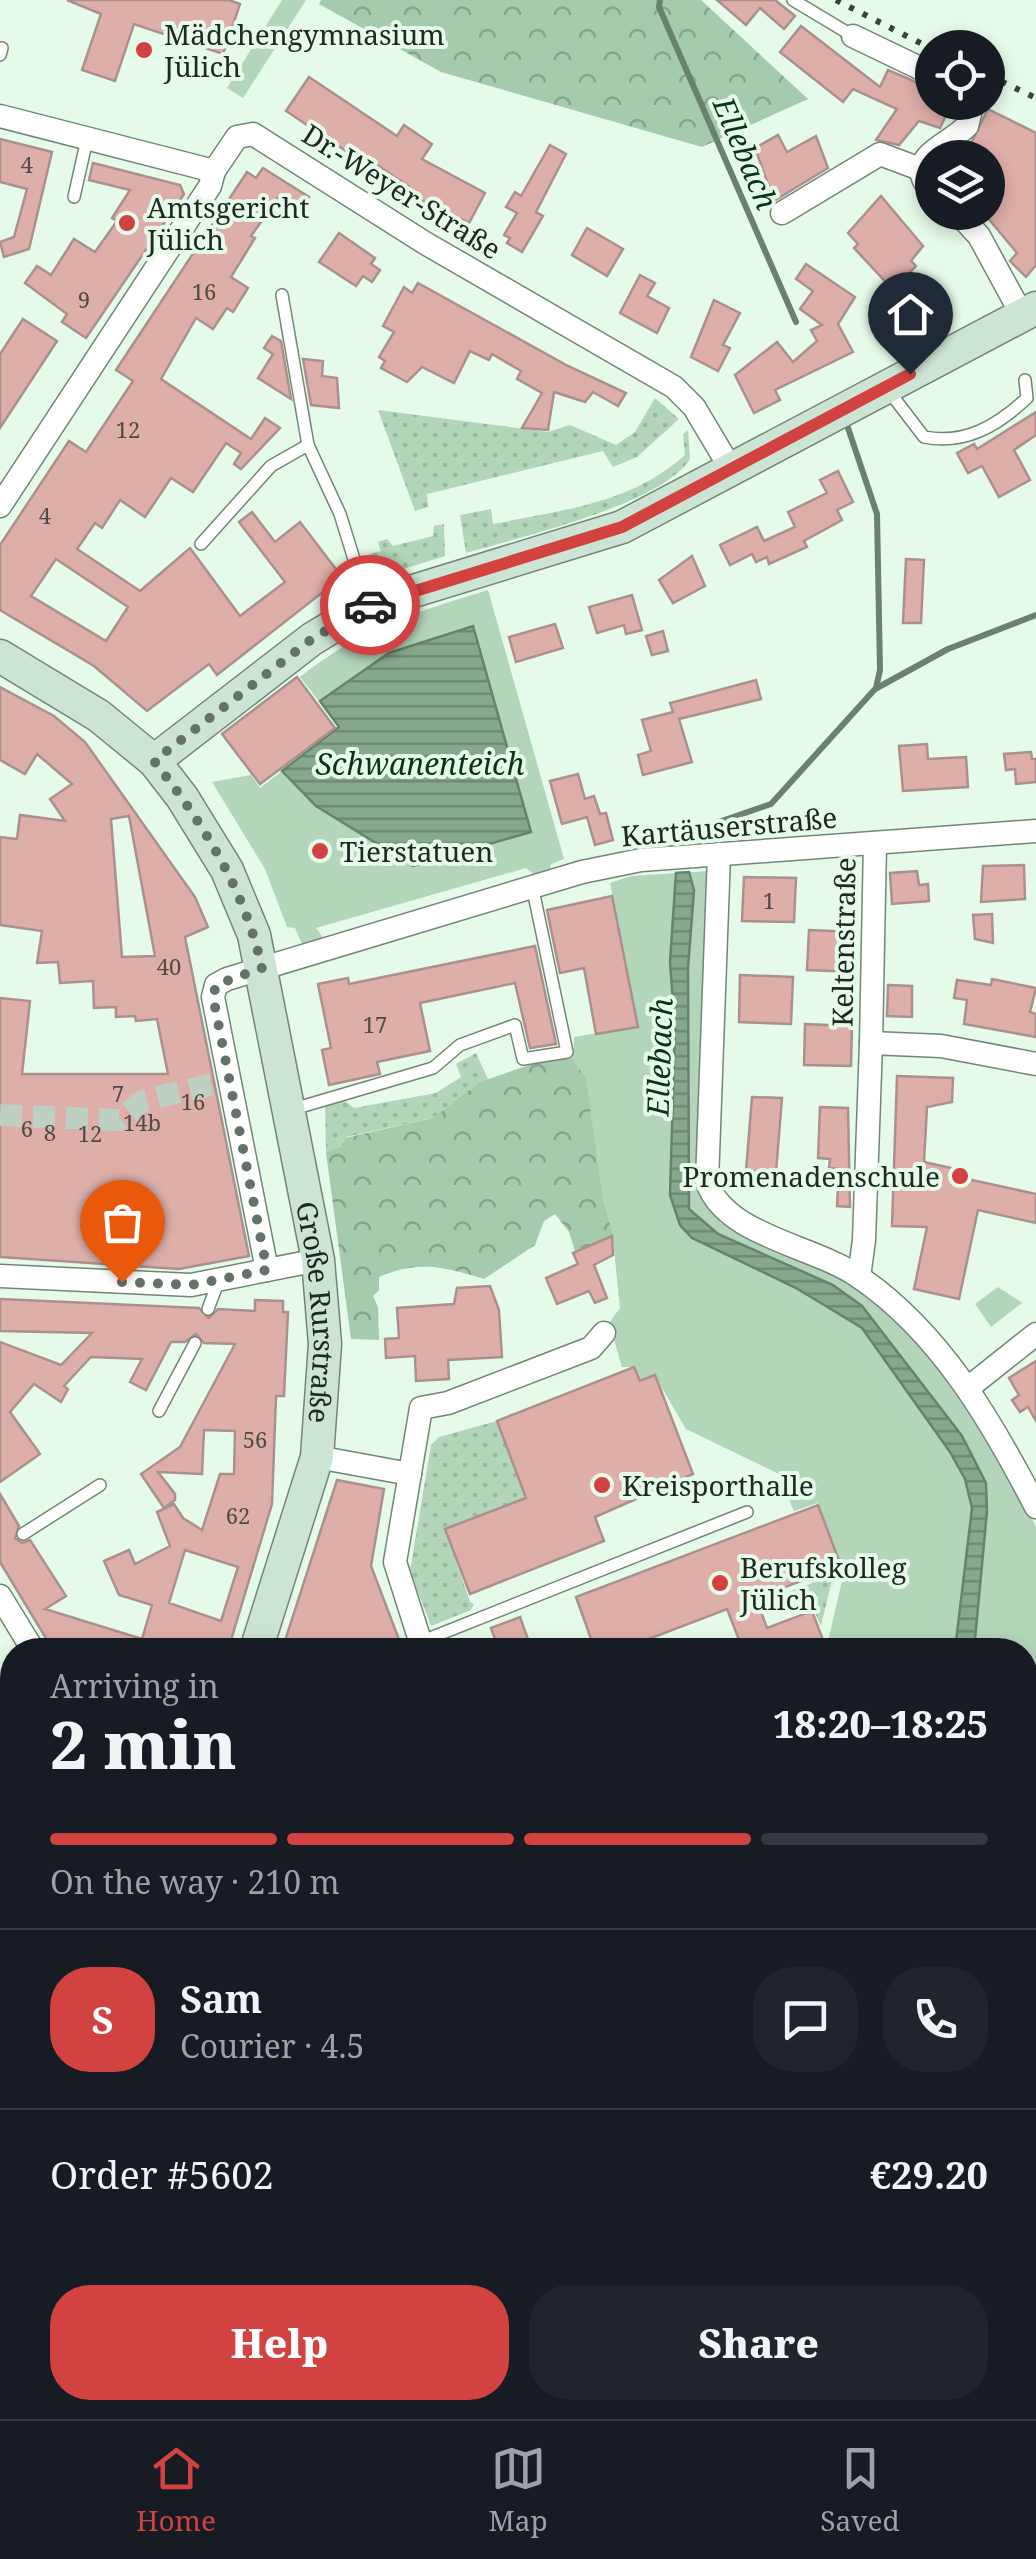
<!DOCTYPE html>
<html lang="en">
<head>
<meta charset="utf-8">
<style>
	body { margin:0; font-family:"Noto Serif",serif; background:#20242c; color:#f1f3f6; height:100vh; display:flex; flex-direction:column; font-size:38px; white-space:nowrap }
	* { box-sizing:border-box; margin:0 }
	p { font-size:32px; color:#9ea1a6 }
	.icon { flex:none; width:55px; height:55px; fill:none; stroke:currentColor; stroke-width:2; stroke-linecap:round; stroke-linejoin:round }
	.map { position:relative; flex:1; overflow:hidden }
	.panel { position:absolute; left:0px; top:1638px; width:1038px; height:782px; display:flex; flex-direction:column; background:#171b24; border-radius:40px 40px 0 0; box-shadow:0 5px 15px #0003 }
	.panel>* { flex:none }
	.controls { position:absolute; left:915px; top:30px; display:grid; gap:20px }
	.controls a { display:grid; place-items:center; width:90px; height:90px; border-radius:50%; background:#171b24; box-shadow:0 5px 15px #0003; font-size:50px }
	.pin { position:absolute; display:grid; place-items:center; width:85px; height:85px; color:#fff; margin:-102px -42px; border-radius:50% 50% 50% 0; rotate:-45deg; box-shadow:0 0 10px #0007 }
	.pin .icon { rotate:45deg }
	.courier { position:absolute; display:grid; place-items:center; width:100px; height:100px; margin:-50px; border:8px solid #d14240; border-radius:50%; background:#fff; color:#222; box-shadow:0 2px 12px #0007 }
	.summary em { font-style:normal; font-weight:800 }
	.summary div { display:flex; flex-direction:column-reverse }
	.summary { display:flex; align-items:center; justify-content:space-between; height:170px; padding:0 50px }
	h1 { font-size:65px; font-weight:800; line-height:75px }
	.bar { display:grid; grid-template-columns:repeat(4,1fr); gap:15px 10px; align-content:center; height:120px; padding:0 50px }
	.bar i { height:12px; border-radius:8px; background:#363941 }
	.bar .active { background:#d14240 }
	.bar p { grid-column:span 4 }
	.line { display:flex; align-items:center; gap:25px; padding:0 50px; border-top:2px solid #363941 }
	.line div { flex:1 }
	.round { display:grid; place-items:center; flex:none; width:105px; height:105px; border-radius:40px; background:#20242c }
	.button { display:flex; gap:20px; margin-top:auto; padding:20px 50px }
	.button a { flex:1; height:115px; border-radius:40px; background:#d14240; color:#fff; font-size:40px; font-weight:800; line-height:115px; text-align:center }
	.button a+a { background:#20242c; color:#f1f3f6 }
	.tab-bar { display:flex; justify-content:space-around; align-items:center; height:140px; border-top:2px solid #363941; background:#171b24; font-size:28px; color:#9ea1a6 }
	.tab-bar a { display:grid; justify-items:center; gap:5px }
	.tab-bar .active { color:#d14240 }
	.map>svg:first-child { display:block }
	.grass { fill:url(#grass-dots) }
	.forest { fill:url(#forest-crowns) }
	.park { fill:#b3d5ba }
	.water { fill:url(#water-rules); stroke:#67826d; stroke-width:2.5 }
	.lines { fill:none; stroke-linecap:round; stroke-linejoin:round }
	.stream { stroke:#67826d; stroke-width:6 }
	.building { fill:#deaea9; stroke:#ab918e; stroke-width:2.5; fill-rule:evenodd }
	.street-tunnel { stroke:#bed0c1; stroke-width:22; stroke-dasharray:22 11; stroke-linecap:butt }
	.lane-casing { stroke:#728676; stroke-width:14 }
	.street-casing { stroke:#728676; stroke-width:25 }
	.secondary-casing { stroke:#728676; stroke-width:35 }
	.lane { stroke:#fff; stroke-width:11 }
	.street { stroke:#fff; stroke-width:22 }
	.secondary { stroke:#cce4d3; stroke-width:32 }
	.rail { stroke:#39423b; stroke-width:6; stroke-dasharray:5 10; stroke-linecap:butt }
	.done { stroke:#657268; stroke-width:10; stroke-dasharray:0 18 }
	.route { stroke:#d14240; stroke-width:12 }
	.poi-dot { fill:#d14240; stroke:#e5fae9; stroke-width:4 }
	.labels { text-anchor:middle; dominant-baseline:central; stroke-width:8; stroke-linejoin:round; paint-order:stroke }
	.number-label { font-size:22px; fill:#504a44 }
	.poi-label { font-size:28px; fill:#202822; stroke:#e5fae9; text-anchor:start }
	.street-label { font-size:28px; fill:#202822; stroke:#e5fae9 }
	.water-label { font-size:30px; font-style:italic; fill:#073418; stroke:#e5fae9 }
</style>
</head>
<body>
<div class="map">
<svg width="1036" height="2419" viewBox="0 0 1036 2419">
	<defs>
		<pattern id="grass-dots" width="8" height="8" patternUnits="userSpaceOnUse" patternTransform="scale(2.5)"><rect width="8" height="8" fill="#b3d5ba"/><path d="M2 2h.1M6 6h.1" fill="none" stroke="#9ab7a0" stroke-width="1.8" stroke-linecap="round"/></pattern>
		<pattern id="forest-crowns" width="20" height="18" patternUnits="userSpaceOnUse" patternTransform="scale(2.5)"><rect width="20" height="18" fill="#a5caad"/><path d="M2 6a3 3 0 1 1 6 0M12 15a3 3 0 1 1 6 0" fill="none" stroke="#86a48c"/></pattern>
		<pattern id="water-rules" width="6" height="5" patternUnits="userSpaceOnUse" patternTransform="scale(2.5)"><rect width="6" height="5" fill="#86a98d"/><path d="M0 2.5h6" fill="none" stroke="#6d8a73"/></pattern>
	</defs>
	<rect width="100%" height="100%" fill="#e5fae9"/>
	<g class="grass">
		<path d="M655,398L679,419L637,457L613,467L603,451L427,494L428,507L415,511L378,410L548,432L570,425L616,445L635,432Z"/>
		<path d="M688,430L690,459C661,505 519,537 466,553L460,515L491,509L493,524C562,510 631,504 685,455L683,434Z"/>
		<path d="M444,524L445,556L381,576L377,561L370,558L369,554L381,551L378,542L387,539L393,546L433,536L434,526Z"/>
		<path d="M476,1053L488,1079L433,1118L346,1137V1145L326,1152L325,1101L339,1097L354,1108L436,1093L461,1077L456,1064Z"/>
		<path d="M497,1421L508,1450L527,1458L513,1464L518,1477L541,1492L445,1529L470,1602L474,1604L471,1610L431,1626L410,1571L431,1445L439,1437Z"/>
		<path d="M833,1575V1576L821,1626L813,1609L799,1614L789,1592Z"/>
	</g>
	<g class="forest">
		<path d="M321,0H701L808,99L702,147L441,72L319,4Z"/>
		<path d="M574,1037L600,1040L620,1309L613,1236L575,1251L569,1232L555,1214L544,1221L535,1245L484,1279C445,1267 418,1260 379,1277V1290L373,1296L378,1307L379,1340L351,1339L326,1152L345,1145V1138L433,1118L480,1082L567,1052L574,1047Z"/>
	</g>
	<g class="park">
		<path d="M282,0H306L243,98L227,88Z"/>
		<path d="M488,590L564,859L551,864L548,877L540,879L526,868L316,928L325,940L304,948L295,928L287,927L265,869L212,782L251,775L260,788L339,727L300,677C361,628 414,613 488,590Z"/>
		<path d="M709,871L701,1196L721,1223L807,1258L864,1293L894,1320L950,1378L1013,1477L1036,1527V1781L1025,1789V1650H826L844,1572L818,1503L794,1511L777,1473L686,1429L655,1376L640,1381L634,1367H622L609,1323L620,1308L613,1235L603,1200L586,1079L567,1052L574,1047V1037L638,1026L627,970L614,971L625,958L610,883L631,876Z"/>
		<path d="M998,1287L1022,1303L991,1327L975,1304Z"/>
		<path d="M1025,1962L1036,1979V2357L1025,2377Z"/>
		<path d="M293,2408H427L431,2417L457,2408H1020L1019,2419H297Z"/>
	</g>
	<g class="water">
		<path d="M473,626L531,832L413,866L316,806L282,771L339,727L320,701L389,653Z"/>
		<path d="M689,872L694,890L688,968L689,1209L718,1234L833,1285L862,1306L962,1436L986,1483L987,1511L974,1650H955L972,1508L965,1479L950,1452L862,1328L796,1288L692,1238L680,1225L670,1195L675,1029L670,962L676,873Z"/>
		<path d="M1025,1983L1036,1999V2052L1025,2019Z"/>
		<path d="M1036,2303V2342L1025,2361V2327Z"/>
		<path d="M948,2408H981L967,2419H925Z"/>
	</g>
	<g class="lines">
		<g class="stream">
			<path d="M660,0L659,7L796,322"/>
			<path d="M877,688L948,649L1036,615"/>
			<path d="M687,851L690,832L771,804L876,688L880,670L877,514L846,422"/>
		</g>
	</g>
	<g class="building">
		<path d="M67,0H229L240,4L223,54L134,24L115,81L82,70L101,14Z"/>
		<path d="M717,0H775L795,16L784,29L760,8L746,25Z"/>
		<path d="M801,26L880,87L888,70L932,89V102H952L940,128L919,121L899,145L876,140L897,109L853,89L843,102L780,52Z"/>
		<path d="M309,77L397,136L404,125L432,144L422,159L485,193L469,223L419,199L421,195L364,156L361,161L286,111Z"/>
		<path d="M988,109L1036,133V265L1026,277L1010,261L1017,253L988,218V158L968,149Z"/>
		<path d="M778,135L787,152L816,136L828,168L774,201L755,148Z"/>
		<path d="M0,139L52,152L29,249L4,257L0,242L14,237L27,189L0,182Z"/>
		<path d="M550,145L566,154L536,212L543,216L522,252L507,243L510,238L504,235L517,213L506,207L515,192L521,196Z"/>
		<path d="M93,163L180,185L184,194L86,338L62,322L67,314L25,283L37,266L51,275L74,239L95,252L117,221L112,218L130,190L89,180Z"/>
		<path d="M263,168L309,197L300,212L278,198L251,236L255,238L231,277L248,288L233,312L227,308L213,329L196,318L161,379L251,439L265,418L280,428L241,469L234,464L241,453L226,443L193,492L171,478L145,517L120,500L102,528L95,523L77,549L140,591L190,548L240,616L285,582L239,522L252,512L275,542L300,522L342,577L217,675L209,664L147,711L94,666L0,610V545L69,441L86,452L133,381L116,370L247,172L256,178ZM56,559L128,607L106,641L31,596Z"/>
		<path d="M881,196L923,246L911,261L916,266L910,272L914,276L895,292L854,248L858,244L848,233Z"/>
		<path d="M587,228L623,249L607,276L572,255Z"/>
		<path d="M339,233L375,258L371,264L380,270L372,282L363,276L356,286L319,262Z"/>
		<path d="M806,264L855,297L838,324L853,352L775,390L780,400L754,413L735,375L777,342L793,362L817,341L811,330L822,325L800,309L813,291L796,279Z"/>
		<path d="M640,275L655,283L647,296L669,308L657,333L620,313Z"/>
		<path d="M418,283L568,366L626,393L618,406L593,392L585,402L554,392L548,430L522,428L542,393L517,379L521,371L492,354L489,360L470,351L454,383L422,367L407,382L381,368L385,361L379,357L394,332L383,326L404,287L412,293Z"/>
		<path d="M714,300L740,313L723,345L730,348L718,371L691,357Z"/>
		<path d="M23,319L57,341L0,428V354Z"/>
		<path d="M272,336L281,341L291,399L258,378L273,354L264,348Z"/>
		<path d="M303,359L323,361L322,376L337,378L339,408L311,405Z"/>
		<path d="M1036,412V435L1014,450L1030,480L999,497L982,466L968,473L957,453L974,444L977,449Z"/>
		<path d="M838,471L853,502L837,510L842,520L804,541L807,547L769,564L767,557L756,562L752,554L730,565L720,545L757,527L764,541L795,527L788,512L827,493L820,480Z"/>
		<path d="M692,556L705,586L673,603L659,580Z"/>
		<path d="M906,559L924,560L921,623H903Z"/>
		<path d="M632,595L642,630L626,634L624,625L597,633L589,607Z"/>
		<path d="M555,624L563,648L516,662L509,637Z"/>
		<path d="M663,631L668,651L652,655L646,636Z"/>
		<path d="M297,677L335,728L260,784L222,734Z"/>
		<path d="M756,680L761,699L679,719L692,762L643,775L638,755L651,751L642,720L673,712L670,703Z"/>
		<path d="M0,687L54,716L85,742L195,897L208,927L185,937L249,1256L179,1269L0,1257V998L30,1001L22,1074H168L157,1019L136,1021L135,1016L116,1017V1007L94,1008L93,981L60,983L58,962L37,963L42,931L0,925V837L17,839L20,815L65,821L50,799L72,784L37,754L25,774L0,760ZM129,816L155,956L122,957L111,819Z"/>
		<path d="M927,744L928,759L966,757L968,787L903,791L899,746Z"/>
		<path d="M1031,752L1032,759H1036V782L1016,784L1015,769L1006,770L1004,754Z"/>
		<path d="M578,774L585,799L594,796L600,814L606,813L613,840L595,845L587,817L562,824L550,781Z"/>
		<path d="M1024,865L1025,899L981,902L983,866Z"/>
		<path d="M917,871L919,885L928,884L929,901L892,904L890,873Z"/>
		<path d="M744,877L796,878L794,922L742,921Z"/>
		<path d="M612,896L638,1027L596,1034L584,968L560,973L547,910Z"/>
		<path d="M992,914L993,943L975,939L973,915Z"/>
		<path d="M809,930L856,932L854,972L807,970Z"/>
		<path d="M535,946L556,1044L530,1048L515,983L420,1003L430,1051L377,1062L380,1074L329,1085L322,1050L331,1048L318,984L348,978L349,984Z"/>
		<path d="M740,975L793,977L791,1024L739,1022Z"/>
		<path d="M992,979L1036,988L1030,1012L1036,1014V1037L964,1024L967,1000L954,998L957,980L991,985Z"/>
		<path d="M888,985L912,986V1017L887,1016Z"/>
		<path d="M805,1024L852,1026L851,1066L804,1065Z"/>
		<path d="M897,1076L953,1078L952,1102L927,1107L924,1162L960,1170L958,1177L1036,1194V1223L978,1210L959,1299L914,1289L927,1227L892,1226Z"/>
		<path d="M752,1097L782,1098L776,1172L746,1171Z"/>
		<path d="M820,1107L848,1108L850,1207L837,1206L839,1169L829,1168L830,1159L818,1158Z"/>
		<path d="M612,1236L613,1255L594,1265L607,1298L595,1303L589,1291L557,1304L546,1278L578,1264L573,1253Z"/>
		<path d="M490,1286L499,1310L502,1357L448,1360L449,1379L416,1381L415,1356L386,1358L385,1339L399,1338L397,1308L454,1304L457,1288Z"/>
		<path d="M0,1299L199,1308L209,1318L218,1309L255,1311V1300L283,1301V1312H288L284,1396H276L272,1504L228,1650H53L0,1562V1494L19,1526L15,1538L22,1543L30,1540L66,1596L45,1609L142,1639L152,1605L119,1595L104,1561L129,1550L135,1564L170,1546L157,1512L174,1504L183,1518L202,1530L220,1474H234L235,1431L204,1430L202,1474L158,1472L175,1494V1500L164,1508L141,1474L180,1447L235,1344L204,1343L196,1334L185,1342H171L146,1390L130,1382L142,1359L91,1357L64,1386L68,1389L61,1402L34,1384L10,1412L40,1454L0,1482V1342L61,1365L92,1333L0,1331ZM185,1550L238,1567L221,1621L169,1603Z"/>
		<path d="M1036,1361V1421L1028,1407L1020,1412L1012,1400L1019,1395L1009,1378Z"/>
		<path d="M634,1367L640,1381L655,1375L693,1474L595,1517L604,1541L470,1594L445,1529L526,1498L497,1421Z"/>
		<path d="M337,1480L384,1489L371,1566L403,1650H282Z"/>
		<path d="M818,1505L841,1566L756,1598L767,1628L812,1611L823,1640L796,1650H743L727,1609L620,1650H595L576,1597Z"/>
		<path d="M520,1617L530,1645L499,1650L491,1628Z"/>
	</g>
	<g class="lines">
		<path class="street-tunnel" d="M0,1115L119,1120L142,1101L213,1084"/>
		<defs>
			<g id="lane">
				<path d="M793,0L853,36"/>
				<path d="M0,55L2,48"/>
				<path d="M74,197L87,139"/>
				<path d="M282,295L308,445L340,514L367,601"/>
				<path d="M888,390L924,437C965,445 997,426 1027,398L1025,380"/>
				<path d="M201,544L271,466L308,445"/>
				<path d="M290,1110L433,1068L460,1045L515,1025L523,1059L567,1052L533,890"/>
				<path d="M208,1309L219,1280"/>
				<path d="M159,1411L195,1343"/>
				<path d="M23,1534L100,1485"/>
				<path d="M420,1642L747,1512"/>
			</g>
			<g id="street">
				<path d="M853,36L932,74"/>
				<path d="M0,116L214,171L237,137L253,134L425,243L674,387L694,407L731,469"/>
				<path d="M932,191C901,159 947,146 967,126L973,102"/>
				<path d="M957,212L979,236L1022,315"/>
				<path d="M782,213L880,154L920,169"/>
				<path d="M0,506L210,186L214,171"/>
				<path d="M719,854L707,1182C725,1236 813,1245 859,1277C940,1332 992,1422 1036,1507"/>
				<path d="M871,1043L875,843"/>
				<path d="M267,1270L213,997L216,985L227,979L582,872L641,860L1036,831"/>
				<path d="M0,1276L191,1285L318,1260"/>
				<path d="M859,1277L864,1240L871,1043L941,1046L1036,1064"/>
				<path d="M968,1388L1036,1334"/>
				<path d="M317,1457L410,1474"/>
				<path d="M0,1596L33,1650"/>
				<path d="M423,1650L395,1562L421,1408L448,1403L591,1348L604,1333"/>
				<path d="M3,1737L12,1706"/>
				<path d="M1036,1803L1029,1820L1036,1840"/>
				<path d="M0,1839L12,1841"/>
				<path d="M0,2307L12,2305"/>
				<path d="M265,2408L269,2419"/>
			</g>
			<g id="secondary">
				<path id="s1" d="M0,656L99,716L154,761L182,797L227,870L254,935L318,1260L325,1344L317,1457L256,1650"/>
				<path d="M154,761L312,639L368,605L622,527L1036,308"/>
				<path d="M65,2408L66,2419"/>
			</g>
		</defs>
		<use href="#lane" class="lane-casing"/>
		<use href="#street" class="street-casing"/>
		<use href="#secondary" class="secondary-casing"/>
		<use href="#lane" class="lane"/>
		<use href="#street" class="street"/>
		<use href="#secondary" class="secondary"/>
		<g class="rail">
			<path d="M836,0L932,49"/>
			<path d="M988,75L1036,98"/>
		</g>
	</g>
	<g class="lines">
		<path class="done" d="M122,1282L191,1285L267,1270L213,997L216,985L262,968C245,890 203,823 154,761L312,639L370,605"/>
		<path class="route" d="M370,605L622,527L910,374"/>
	</g>
	<g class="poi-dot">
		<circle cx="144" cy="50" r="10"/>
		<circle cx="127" cy="223" r="10"/>
		<circle cx="320" cy="851" r="10"/>
		<circle cx="960" cy="1176" r="10"/>
		<circle cx="602" cy="1485" r="10"/>
		<circle cx="720" cy="1583" r="10"/>
	</g>
	<g class="labels">
		<g class="number-label">
			<text x="27" y="164">4</text>
			<text x="204" y="291">16</text>
			<text x="84" y="299">9</text>
			<text x="128" y="429">12</text>
			<text x="45" y="515">4</text>
			<text x="769" y="900">1</text>
			<text x="169" y="966">40</text>
			<text x="375" y="1024">17</text>
			<text x="118" y="1093">7</text>
			<text x="193" y="1101">16</text>
			<text x="142" y="1122">14b</text>
			<text x="27" y="1128">6</text>
			<text x="50" y="1132">8</text>
			<text x="90" y="1133">12</text>
			<text x="255" y="1439">56</text>
			<text x="238" y="1515">62</text>
		</g>
		<g class="poi-label">
			<text x="164" y="34">Mädchengymnasium<tspan x="164" dy="32">Jülich</tspan></text>
			<text x="147" y="207">Amtsgericht<tspan x="147" dy="32">Jülich</tspan></text>
			<text x="340" y="851">Tierstatuen</text>
			<text x="940" y="1176" text-anchor="end">Promenadenschule</text>
			<text x="622" y="1485">Kreisporthalle</text>
			<text x="740" y="1567">Berufskolleg<tspan x="740" dy="32">Jülich</tspan></text>
		</g>
		<g class="street-label">
			<text transform="translate(402 191) rotate(32)">Dr.-Weyer-Straße</text>
			<text transform="translate(729 826) rotate(-5)">Kartäuserstraße</text>
			<text transform="translate(843 942) rotate(-89)">Keltenstraße</text>
			<text stroke="none"><textPath href="#s1" startOffset="772">Große Rurstraße</textPath></text>
		</g>
		<g class="water-label">
			<text transform="translate(746 153) rotate(67)">Ellebach</text>
			<text x="420" y="763">Schwanenteich</text>
			<text transform="translate(659 1057) rotate(-88)">Ellebach</text>
		</g>
	</g>
</svg>
<div class="controls">
<a><svg class="icon" aria-label="locate" viewBox="0 0 24 24"><circle cx="12" cy="12" r="6"/><path d="M12 2v4M12 18v4M2 12h4M18 12h4"/></svg></a>
<a><svg class="icon" aria-label="layers" viewBox="0 0 24 24"><path d="M12 4l9 5-9 5-9-5zM3 14l9 5 9-5"/></svg></a>
</div>
<div class="pin" style="left:122px;top:1282px;background:#ea580c"><svg class="icon" aria-label="bag" viewBox="0 0 24 24"><path d="M5 8h14l-1 12H6zM9 8a3 3 0 0 1 6 0"/></svg></div>
<div class="pin" style="left:910px;top:374px;background:#1f2937"><svg class="icon" aria-label="home" viewBox="0 0 24 24"><path d="M3 11l9-7 9 7M6 9v11h12V9"/></svg></div>
<div class="courier" style="left:370px;top:605px"><svg class="icon" aria-label="car" viewBox="0 0 24 24"><path d="M5 17H2v-5l4-1 3-4h7l3 4 3 1v5h-3M9 17h6M6 11h13"/><circle cx="7" cy="17" r="2"/><circle cx="17" cy="17" r="2"/></svg></div>
<section class="panel">
<div class="summary"><div><h1>2 min</h1><p>Arriving in</p></div><em>18:20–18:25</em></div>
<div class="bar"><i class="active"></i><i class="active"></i><i class="active"></i><i></i><p>On the way · 210 m</p></div>
<div class="line" style="height:180px"><b class="round" style="background:#d14240;color:#fff">S</b><div><b>Sam</b><p>Courier · 4.5</p></div><a class="round"><svg class="icon" aria-label="chat" viewBox="0 0 24 24"><path d="M4 5h16v11H9l-5 4z"/></svg></a><a class="round"><svg class="icon" aria-label="phone" viewBox="0 0 24 24"><path d="M5 4h4l2 5-3 2q2 4 5 5l2-3 5 2v4C11 20 4 13 5 4z"/></svg></a></div>
<div class="line" style="height:130px"><div>Order #5602</div><b>€29.20</b></div>
<div class="button"><a>Help</a><a>Share</a></div>
</section>
</div>
<nav class="tab-bar">
<a class="active"><svg class="icon" aria-label="home" viewBox="0 0 24 24"><path d="M3 11l9-7 9 7M6 9v11h12V9"/></svg>Home</a>
<a><svg class="icon" aria-label="map" viewBox="0 0 24 24"><path d="M3 6l6-2 6 2 6-2v14l-6 2-6-2-6 2zM9 4v14M15 6v14"/></svg>Map</a>
<a><svg class="icon" aria-label="saved" viewBox="0 0 24 24"><path d="M7 4h10v16l-5-4-5 4z"/></svg>Saved</a>
</nav>
</body>
</html>
